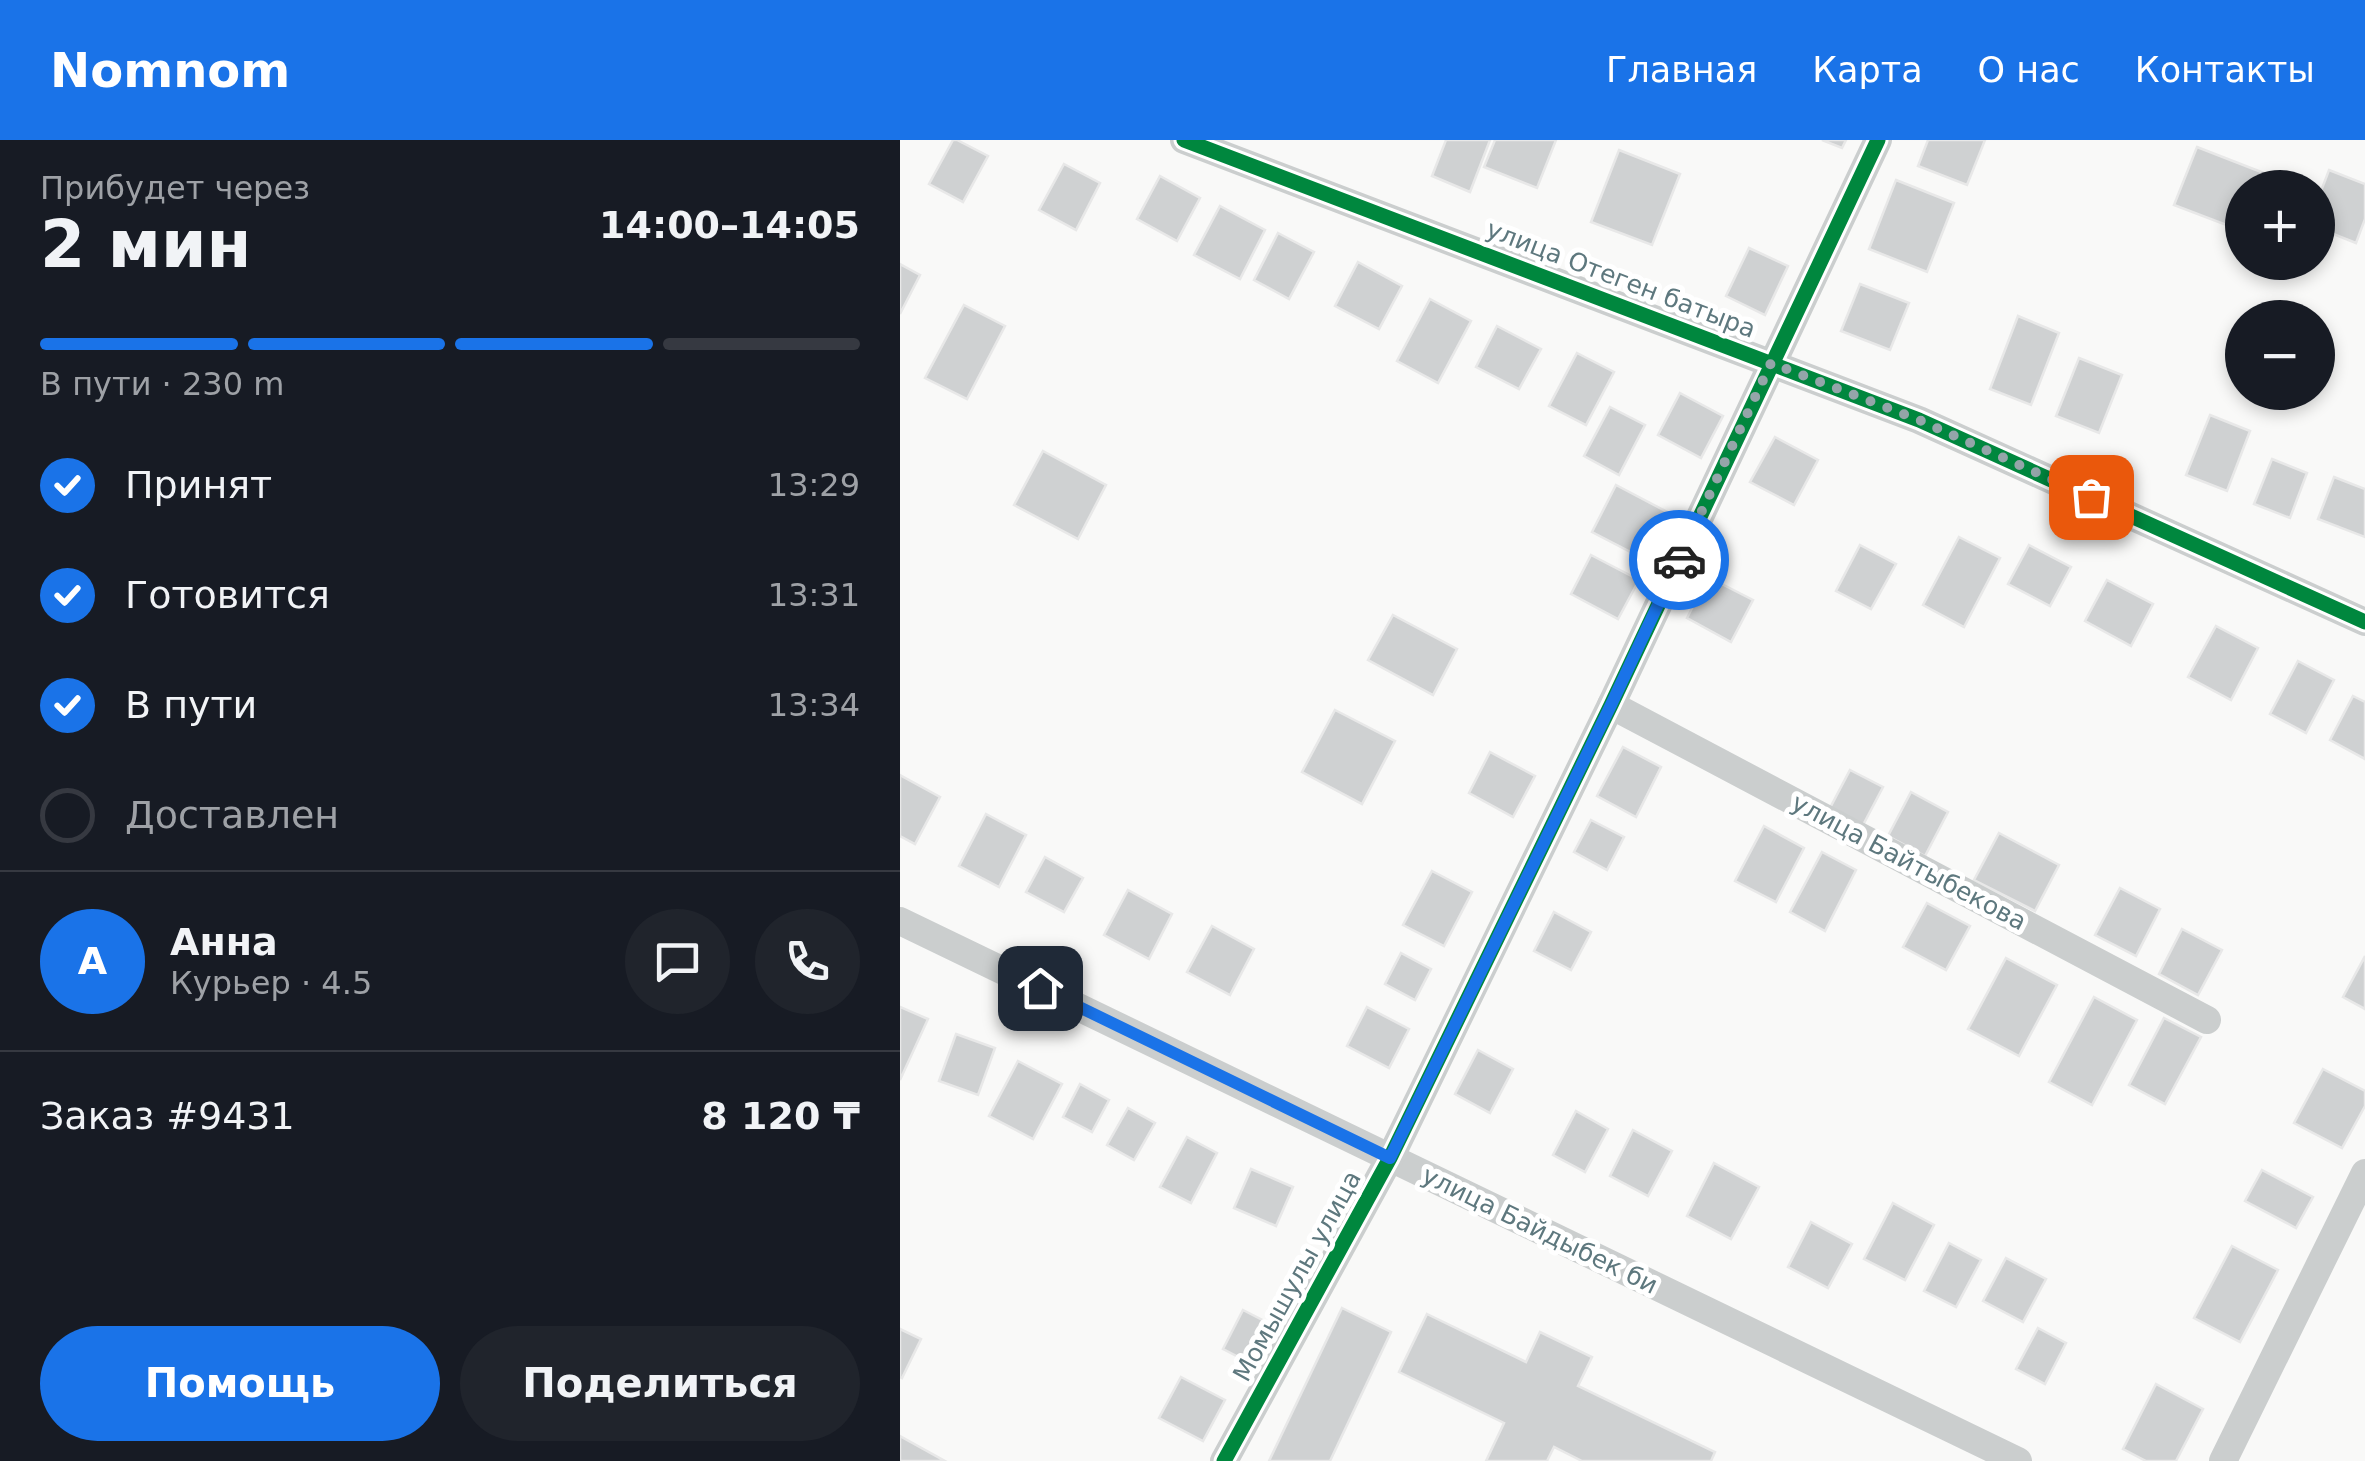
<!DOCTYPE html>
<html lang="ru">
<head>
<meta charset="utf-8">
<style>
	body { margin:0; font-family:"DejaVu Sans",sans-serif; background:#20242c; color:#f1f3f6; height:100vh; display:flex; flex-direction:column; font-size:38px; white-space:nowrap }
	* { box-sizing:border-box; margin:0 }
	p { font-size:32px; color:#9ea1a6 }
	.icon { flex:none; width:55px; height:55px; fill:none; stroke:currentColor; stroke-width:2; stroke-linecap:round; stroke-linejoin:round }
	.map { position:relative; flex:1; overflow:hidden }
	.side { display:flex; flex-direction:column; background:#171b24; width:900px }
	.side>* { flex:none }
	.controls { position:absolute; left:1325px; top:30px; display:grid; gap:20px }
	.controls a { display:grid; place-items:center; width:110px; height:110px; border-radius:50%; background:#171b24; box-shadow:0 5px 15px #0003; font-size:50px }
	.pin { position:absolute; display:grid; place-items:center; width:85px; height:85px; color:#fff; margin:-42px; border-radius:20px; box-shadow:0 5px 15px #0006 }
	.courier { position:absolute; display:grid; place-items:center; width:100px; height:100px; margin:-50px; border:8px solid #1a73e8; border-radius:50%; background:#fff; color:#222; box-shadow:0 2px 12px #0007 }
	.head em { font-style:normal; font-weight:800 }
	.head div { display:flex; flex-direction:column-reverse }
	.head { display:flex; align-items:center; justify-content:space-between; height:170px; padding:0 40px }
	h1 { font-size:65px; font-weight:800; line-height:75px }
	.bar { display:grid; grid-template-columns:repeat(4,1fr); gap:15px 10px; align-content:center; height:120px; padding:0 40px }
	.bar i { height:12px; border-radius:8px; background:#363941 }
	.bar .active { background:#1a73e8 }
	.bar p { grid-column:span 4 }
	.line { display:flex; align-items:center; gap:25px; padding:0 40px; border-top:2px solid #363941 }
	.line div { flex:1 }
	.round { display:grid; place-items:center; flex:none; width:105px; height:105px; border-radius:52px; background:#20242c }
	ol { padding:0 40px; list-style:none }
	li { display:flex; align-items:center; gap:30px; height:110px }
	li p { margin-inline-start:auto }
	li .icon { padding:10px; border-radius:50%; background:#1a73e8; color:#fff; stroke-width:4 }
	li:last-child { color:#9ea1a6 }
	li i { width:55px; height:55px; border:5px solid #363941; border-radius:50% }
	.primary-button { display:flex; gap:20px; margin-top:auto; padding:20px 40px }
	.primary-button a { flex:1; height:115px; border-radius:60px; background:#1a73e8; color:#fff; font-size:40px; font-weight:800; line-height:115px; text-align:center }
	.primary-button a+a { background:#20242c; color:#f1f3f6 }
	header { display:flex; align-items:center; gap:60px; box-sizing:border-box; height:140px; padding:0 50px; background:#1a73e8; color:#fff }
	header strong { font-size:48px }
	nav { display:flex; gap:55px; margin-inline-start:auto; font-size:35px }
	main { display:flex; flex:1; min-height:0 }
	.map>svg:first-child { display:block }
	.building { fill:#cfd1d2; stroke:#e8e8e8; stroke-width:2.5 }
	.lines { fill:none; stroke-linecap:round; stroke-linejoin:round }
	.minor { stroke:#cbcece; stroke-width:28 }
	.cycleway-casing { stroke:#fff; stroke-width:21 }
	.cycleway { stroke:#00873e; stroke-width:15 }
	.done { stroke:#94a5a9; stroke-width:10; stroke-dasharray:0 18 }
	.route { stroke:#1a73e8; stroke-width:12 }
	.labels { text-anchor:middle; dominant-baseline:central; stroke-width:10; stroke-linejoin:round; paint-order:stroke }
	.street-label { font-size:25px; fill:#5e787e; stroke:#fff }
</style>
</head>
<body>
<header>
<strong>Nomnom</strong>
<nav><a>Главная</a><a>Карта</a><a>О нас</a><a>Контакты</a></nav>
</header>
<main>
<section class="side">
<div class="head"><div><h1>2 мин</h1><p>Прибудет через</p></div><em>14:00–14:05</em></div>
<div class="bar"><i class="active"></i><i class="active"></i><i class="active"></i><i></i><p>В пути · 230 m</p></div>
<ol>
<li><svg class="icon" aria-label="check" viewBox="0 0 24 24"><path d="M5 12l5 5 9-10"/></svg>Принят<p>13:29</p></li>
<li><svg class="icon" aria-label="check" viewBox="0 0 24 24"><path d="M5 12l5 5 9-10"/></svg>Готовится<p>13:31</p></li>
<li><svg class="icon" aria-label="check" viewBox="0 0 24 24"><path d="M5 12l5 5 9-10"/></svg>В пути<p>13:34</p></li>
<li><i></i>Доставлен</li>
</ol>
<div class="line" style="height:180px"><b class="round" style="background:#1a73e8;color:#fff">А</b><div><b>Анна</b><p>Курьер · 4.5</p></div><a class="round"><svg class="icon" aria-label="chat" viewBox="0 0 24 24"><path d="M4 5h16v11H9l-5 4z"/></svg></a><a class="round"><svg class="icon" aria-label="phone" viewBox="0 0 24 24"><path d="M5 4h4l2 5-3 2q2 4 5 5l2-3 5 2v4C11 20 4 13 5 4z"/></svg></a></div>
<div class="line" style="height:130px"><div>Заказ #9431</div><b>8 120 ₸</b></div>
<div class="primary-button"><a>Помощь</a><a>Поделиться</a></div>
</section>
<div class="map">
<svg width="1465" height="1321" viewBox="0 0 1465 1321">
	<rect width="100%" height="100%" fill="#f9f9f8"/>
	<g class="building">
		<path d="M53,0H57L88,16L63,62L29,44Z"/>
		<path d="M546,0H590L570,52L532,36Z"/>
		<path d="M595,0H656L637,48L584,27Z"/>
		<path d="M922,0H946L942,8Z"/>
		<path d="M1028,0H1085L1067,45L1018,26Z"/>
		<path d="M1297,7L1369,35L1364,48H1342V91L1274,65Z"/>
		<path d="M719,10L780,34L752,105L691,82Z"/>
		<path d="M164,24L200,43L176,90L139,70Z"/>
		<path d="M1429,30L1465,44V79L1456,103L1418,88V59Z"/>
		<path d="M260,36L300,58L277,101L237,79Z"/>
		<path d="M996,40L1054,63L1027,132L969,109Z"/>
		<path d="M320,66L365,90L340,139L294,115Z"/>
		<path d="M378,93L414,112L389,159L354,140Z"/>
		<path d="M849,108L888,126L865,175L826,156Z"/>
		<path d="M458,122L502,146L479,189L435,166Z"/>
		<path d="M0,124L20,135L0,174Z"/>
		<path d="M960,144L1009,163L990,210L941,191Z"/>
		<path d="M530,159L571,181L538,243L497,221Z"/>
		<path d="M64,165L105,186L67,259L25,238Z"/>
		<path d="M1118,176L1159,193L1131,265L1090,249Z"/>
		<path d="M597,186L641,209L619,249L576,227Z"/>
		<path d="M677,213L714,232L686,285L649,266Z"/>
		<path d="M1179,218L1222,235L1199,293L1156,276Z"/>
		<path d="M780,253L823,276L801,318L758,295Z"/>
		<path d="M710,267L745,285L719,335L684,316Z"/>
		<path d="M1310,275L1350,291L1327,351L1286,335Z"/>
		<path d="M875,297L918,320L894,365L850,342Z"/>
		<path d="M143,311L206,345L178,399L114,365Z"/>
		<path d="M1372,319L1407,333L1390,378L1354,364Z"/>
		<path d="M1434,337L1465,349V397L1418,379Z"/>
		<path d="M716,345L773,375L748,421L692,392Z"/>
		<path d="M1059,397L1100,418L1064,487L1023,465Z"/>
		<path d="M960,405L996,424L971,469L936,451Z"/>
		<path d="M1129,405L1171,427L1150,466L1108,444Z"/>
		<path d="M691,415L739,440L718,479L671,454Z"/>
		<path d="M808,437L853,460L831,502L787,478Z"/>
		<path d="M1207,440L1253,464L1231,506L1185,481Z"/>
		<path d="M493,475L557,509L533,555L468,520Z"/>
		<path d="M1316,486L1358,508L1331,560L1288,537Z"/>
		<path d="M1398,521L1434,540L1406,593L1370,574Z"/>
		<path d="M1453,556L1465,562V619L1430,600Z"/>
		<path d="M435,570L495,601L462,664L402,632Z"/>
		<path d="M723,607L761,627L736,677L697,656Z"/>
		<path d="M590,612L635,636L613,677L569,653Z"/>
		<path d="M950,630L983,647L963,685L930,668Z"/>
		<path d="M0,635L40,657L15,704L0,696Z"/>
		<path d="M1011,652L1048,672L1025,716L988,696Z"/>
		<path d="M86,674L126,695L99,747L59,726Z"/>
		<path d="M691,680L724,697L707,730L674,712Z"/>
		<path d="M864,686L904,708L876,762L835,741Z"/>
		<path d="M1099,693L1159,725L1135,771L1074,740Z"/>
		<path d="M922,712L956,730L925,791L890,772Z"/>
		<path d="M145,717L183,738L164,772L126,752Z"/>
		<path d="M532,731L572,752L544,806L503,785Z"/>
		<path d="M1220,748L1260,769L1236,816L1195,795Z"/>
		<path d="M228,750L272,774L249,819L204,795Z"/>
		<path d="M1027,763L1070,786L1046,830L1003,807Z"/>
		<path d="M654,772L691,792L671,830L634,811Z"/>
		<path d="M312,786L354,809L330,855L287,832Z"/>
		<path d="M1282,789L1322,810L1298,855L1259,834Z"/>
		<path d="M501,813L531,829L515,860L485,844Z"/>
		<path d="M1465,816V869L1443,857Z"/>
		<path d="M1106,818L1157,845L1119,916L1068,889Z"/>
		<path d="M1194,857L1237,880L1192,965L1149,942Z"/>
		<path d="M0,867L28,879L0,940Z"/>
		<path d="M467,867L509,889L489,928L447,906Z"/>
		<path d="M1264,878L1301,897L1265,964L1229,945Z"/>
		<path d="M56,894L95,908L78,955L39,941Z"/>
		<path d="M578,910L613,929L590,973L555,954Z"/>
		<path d="M118,921L162,944L133,999L89,976Z"/>
		<path d="M1423,929L1465,951V966L1442,1008L1394,983Z"/>
		<path d="M180,944L209,960L192,992L163,977Z"/>
		<path d="M228,968L255,983L234,1020L207,1005Z"/>
		<path d="M676,971L708,989L685,1032L653,1015Z"/>
		<path d="M733,990L772,1011L748,1056L710,1036Z"/>
		<path d="M287,997L317,1013L291,1063L260,1047Z"/>
		<path d="M814,1023L859,1047L831,1099L787,1076Z"/>
		<path d="M351,1029L393,1047L376,1086L334,1068Z"/>
		<path d="M1362,1030L1413,1057L1396,1088L1345,1061Z"/>
		<path d="M993,1063L1034,1085L1005,1140L964,1119Z"/>
		<path d="M911,1082L952,1104L928,1148L888,1127Z"/>
		<path d="M1049,1103L1081,1120L1056,1167L1024,1151Z"/>
		<path d="M1332,1106L1378,1130L1340,1202L1294,1178Z"/>
		<path d="M1106,1118L1146,1139L1123,1182L1083,1161Z"/>
		<path d="M442,1168L491,1192L430,1321H369Z"/>
		<path d="M343,1170L372,1185L352,1224L323,1209Z"/>
		<path d="M527,1174L626,1222L640,1192L692,1217L678,1246L815,1312L811,1321H682L654,1307L647,1321H586L604,1283L499,1232Z"/>
		<path d="M1138,1188L1166,1203L1145,1244L1116,1229Z"/>
		<path d="M0,1189L21,1199L2,1238L0,1237Z"/>
		<path d="M281,1237L325,1260L303,1301L259,1278Z"/>
		<path d="M1256,1244L1303,1269L1276,1321H1246L1223,1309Z"/>
		<path d="M0,1296L45,1321H0Z"/>
	</g>
	<g class="lines">
		<g class="minor">
			<path d="M284,0L1019,280L1465,482"/>
			<path d="M711,565L1307,880"/>
			<path d="M0,781L1118,1321"/>
			<path d="M324,1321L490,1018L711,565L978,0"/>
			<path d="M1323,1321L1465,1033"/>
		</g>
		<defs>
			<g id="cycleway">
				<path d="M284,0L1019,280L1465,482"/>
				<path d="M324,1321L490,1018L711,565L978,0"/>
			</g>
		</defs>
		<use href="#cycleway" class="cycleway-casing"/>
		<use href="#cycleway" class="cycleway"/>
	</g>
	<g class="lines">
		<path class="done" d="M779,420L871,223L1019,280L1191,357"/>
		<path class="route" d="M140,848L490,1018L711,565L779,420"/>
	</g>
	<g class="labels">
		<g class="street-label">
			<text transform="translate(721 139) rotate(21)">улица Отеген батыра</text>
			<text transform="translate(1009 722) rotate(28)">улица Байтыбекова</text>
			<text transform="translate(640 1090) rotate(26)">улица Байдыбек би</text>
			<text transform="translate(397 1136) rotate(-61)">Момышулы улица</text>
		</g>
	</g>
</svg>
<div class="controls">
<a>+</a>
<a>−</a>
</div>
<div class="pin" style="left:1191px;top:357px;background:#ea580c"><svg class="icon" aria-label="bag" viewBox="0 0 24 24"><path d="M5 8h14l-1 12H6zM9 8a3 3 0 0 1 6 0"/></svg></div>
<div class="pin" style="left:140px;top:848px;background:#1f2937"><svg class="icon" aria-label="home" viewBox="0 0 24 24"><path d="M3 11l9-7 9 7M6 9v11h12V9"/></svg></div>
<div class="courier" style="left:779px;top:420px"><svg class="icon" aria-label="car" viewBox="0 0 24 24"><path d="M5 17H2v-5l4-1 3-4h7l3 4 3 1v5h-3M9 17h6M6 11h13"/><circle cx="7" cy="17" r="2"/><circle cx="17" cy="17" r="2"/></svg></div>
</div>
</main>
</body>
</html>
